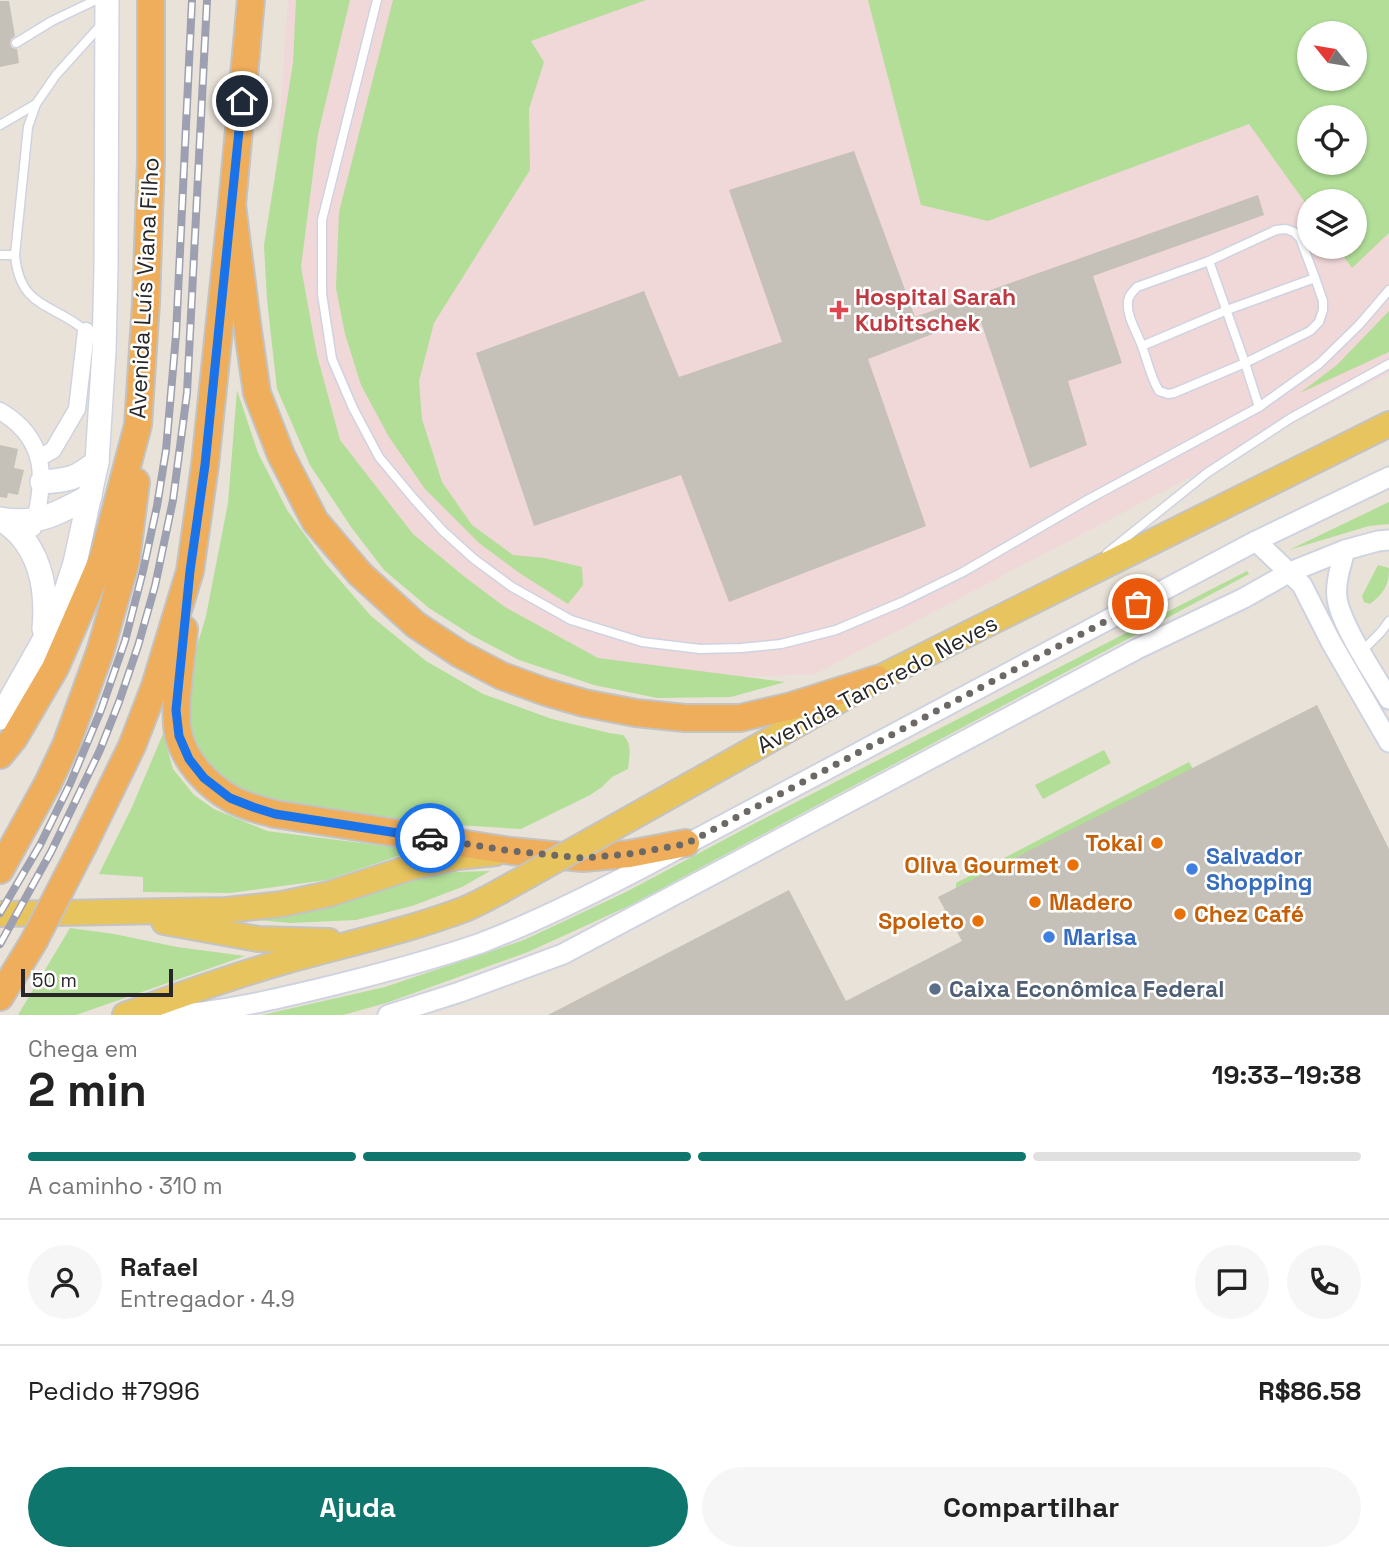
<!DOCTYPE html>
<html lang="pt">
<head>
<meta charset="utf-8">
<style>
	body { margin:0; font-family:"Space Grotesk",sans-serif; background:#f6f6f6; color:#222; height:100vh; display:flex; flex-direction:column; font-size:26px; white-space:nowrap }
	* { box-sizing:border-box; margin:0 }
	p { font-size:23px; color:#767676 }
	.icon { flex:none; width:38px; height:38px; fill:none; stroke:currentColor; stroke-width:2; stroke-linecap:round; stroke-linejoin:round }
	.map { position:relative; height:1015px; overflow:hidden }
	.sheet { display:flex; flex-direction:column; background:#fff; flex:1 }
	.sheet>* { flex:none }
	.needle { width:46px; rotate:300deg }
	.tools { position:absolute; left:1297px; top:21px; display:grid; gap:14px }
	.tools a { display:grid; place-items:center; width:70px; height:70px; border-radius:50%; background:#fff; box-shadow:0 2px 5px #0004; font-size:35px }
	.scale { position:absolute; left:21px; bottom:18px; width:152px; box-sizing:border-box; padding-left:7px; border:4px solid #272727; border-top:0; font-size:19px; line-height:24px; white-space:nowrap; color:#272727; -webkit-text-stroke:5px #fff; paint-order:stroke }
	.pin { position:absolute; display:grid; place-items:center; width:60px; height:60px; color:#fff; margin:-30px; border:4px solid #fff; border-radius:50%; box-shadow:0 2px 7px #0007 }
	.courier { position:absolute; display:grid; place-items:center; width:70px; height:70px; margin:-35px; border:5px solid #1a73e8; border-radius:50%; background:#fff; color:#222; box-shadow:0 2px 9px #0007 }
	.summary em { font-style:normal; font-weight:600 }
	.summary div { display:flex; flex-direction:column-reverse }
	.summary { display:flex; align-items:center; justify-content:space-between; height:119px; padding:0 28px }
	h1 { font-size:46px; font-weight:600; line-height:52px }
	.bar { display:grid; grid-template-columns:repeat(4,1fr); gap:10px 7px; align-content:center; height:84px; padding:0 28px }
	.bar i { height:9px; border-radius:5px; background:#e0e0e0 }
	.bar .selected { background:#0f766e }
	.bar p { grid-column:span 4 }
	.line { display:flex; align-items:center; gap:18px; padding:0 28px; border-top:2px solid #e0e0e0 }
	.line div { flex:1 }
	.round { display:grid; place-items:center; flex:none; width:74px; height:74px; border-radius:37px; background:#f6f6f6 }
	.button { display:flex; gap:14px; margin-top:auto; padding:14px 28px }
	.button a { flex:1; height:80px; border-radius:42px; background:#0f766e; color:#fff; font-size:28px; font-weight:600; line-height:80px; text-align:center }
	.button a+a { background:#f6f6f6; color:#222 }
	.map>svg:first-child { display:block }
	.medical { fill:#f0d7d8; fill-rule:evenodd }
	.green { fill:#b2de98; fill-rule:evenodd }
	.building { fill:#c5c0b8 }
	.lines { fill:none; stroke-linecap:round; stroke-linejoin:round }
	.service-casing { stroke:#cfd3e0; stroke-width:11 }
	.minor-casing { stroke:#cfd3e0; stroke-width:19 }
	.tertiary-casing { stroke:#cfd3e0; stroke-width:23 }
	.secondary-casing { stroke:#cfd3e0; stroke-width:26 }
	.primary-casing { stroke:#c3c3c3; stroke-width:28 }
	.trunk-casing { stroke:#c3c3c3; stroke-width:30 }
	.service { stroke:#fff; stroke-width:8 }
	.minor { stroke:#fff; stroke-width:16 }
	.tertiary { stroke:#fff; stroke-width:19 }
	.secondary { stroke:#fff; stroke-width:23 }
	.primary { stroke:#e8c45f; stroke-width:24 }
	.trunk { stroke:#eeae5c; stroke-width:26 }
	.rail-casing { stroke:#9da0b1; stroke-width:8 }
	.rail { stroke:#fff; stroke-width:5; stroke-dasharray:16; stroke-linecap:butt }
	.primary-bridge-casing { stroke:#c3c3c3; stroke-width:28; stroke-linecap:butt }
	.trunk-bridge-casing { stroke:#c3c3c3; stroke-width:30; stroke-linecap:butt }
	.primary-bridge { stroke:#e8c45f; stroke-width:24 }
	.trunk-bridge { stroke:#eeae5c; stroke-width:26 }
	.done { stroke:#6b6865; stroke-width:7; stroke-dasharray:0 12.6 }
	.route { stroke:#1a73e8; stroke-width:9 }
	.health-dot { fill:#e0444e; stroke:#fff; stroke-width:2.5 }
	.food-dot { fill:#e8710a; stroke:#fff; stroke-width:2.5 }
	.shop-dot { fill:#3f7fe0; stroke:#fff; stroke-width:2.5 }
	.service-dot { fill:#5c6f8a; stroke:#fff; stroke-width:2.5 }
	.labels { text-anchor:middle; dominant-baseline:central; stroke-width:5; stroke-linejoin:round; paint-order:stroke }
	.street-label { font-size:23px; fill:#272727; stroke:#fff }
	.health-label { font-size:23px; font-weight:bold; fill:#be3a42; stroke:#fff; text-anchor:start }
	.food-label { font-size:23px; font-weight:bold; fill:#c56008; stroke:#fff; text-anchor:end }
	.shop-label { font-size:23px; font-weight:bold; fill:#366cbe; stroke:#fff; text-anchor:start }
	.service-label { font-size:23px; font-weight:bold; fill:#4e5e75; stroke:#fff; text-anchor:start }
</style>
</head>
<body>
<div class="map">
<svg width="1389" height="1015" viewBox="0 0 1389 1015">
	<rect width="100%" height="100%" fill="#e9e2d9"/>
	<path class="medical" d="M288,0H1389V373L815,674L634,681L527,649L316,445L272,231ZM1309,33H1354V79H1309ZM1309,117H1354V163H1309ZM1309,201H1354V247H1309Z"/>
	<g class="green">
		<path d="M296,0H350L318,134L301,267L317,355L340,440L413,534L466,578L505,607L598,658L785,682L731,697L657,698L594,685L519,660L473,636L429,608L384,570L351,527L310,465L277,389L267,300L264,245L293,63Z"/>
		<path d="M393,0H646L531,41L544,62L529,109L530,170L434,323L419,381L422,419L442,482L472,525L513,555L544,558L582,567L583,585L568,604L521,574L479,543L425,489L389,437L361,385L345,334L336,288L339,212Z"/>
		<path d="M868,0H1389V233L1352,268L1337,247H1354V201H1309V208L1249,124L988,221L921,205ZM1309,33H1354V79H1309ZM1309,117H1354V163H1309Z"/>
		<path d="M1389,311V352L1300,393L1337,365Z"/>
		<path d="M237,390L258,453L287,510L325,563L371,616L426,661L483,694L552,719L609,733L623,735C633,745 629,756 628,769L612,777L602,787L590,795L521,829L406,822L290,807L250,796L227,783L196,751L185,713L192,663L206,616L228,503Z"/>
		<path d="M1389,502V524L1369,526L1289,550Z"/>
		<path d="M1378,565L1389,568C1389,585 1384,593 1370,604L1364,602L1362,596Z"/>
		<path d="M1247,571L1249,574L631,905L528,952L386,1003L343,1015H262L385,987L524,940L626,892L767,817Z"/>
		<path d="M163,734L173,769L194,795L214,809L267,831L416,850L327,880L230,893L143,892V877L99,874L132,807Z"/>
		<path d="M1104,750L1111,763L1043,799L1035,785Z"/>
		<path d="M1189,762L1193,769L956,889V883Z"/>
		<path d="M490,871L462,887L412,906L356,920L291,923L244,919L290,914L351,900L407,881L456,872Z"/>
		<path d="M70,928L114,934L177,947L245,956L76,1015H18Z"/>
	</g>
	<g class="building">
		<path d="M0,1H9L15,36L11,39L10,44L12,48L17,49L19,63L0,67Z"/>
		<path d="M854,151L915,317L1258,195L1264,215L1093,276L1122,363L1068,381L1087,445L1030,468L979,316L868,359L926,526L729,602L681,475L534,526L476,353L644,291L679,377L782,342L729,190Z"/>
		<path d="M0,445L18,449L14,468L24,470L18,495L8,493L7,498L0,497Z"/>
		<path d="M1317,705L1389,849V1015H548L789,890L846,1001L962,941L938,897Z"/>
	</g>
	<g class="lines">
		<defs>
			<g id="service">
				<path d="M377,0L322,220V294L332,359L353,408L379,457L414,499L443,531L474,559L512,587L571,620L642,642L700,649L741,648L781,644L836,630L902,602L963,572L1089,499L1259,407L1319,364L1359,325L1389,290"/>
				<path d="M16,43L52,21L96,0"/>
				<path d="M0,125L36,104"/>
				<path d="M1286,229L1294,232L1300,238L1315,278L1323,301V310L1319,322L1310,331L1245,363L1174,393L1168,394L1159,391C1151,378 1148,363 1143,349C1138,333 1126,317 1128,301C1129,294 1133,292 1137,287L1209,261L1276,230Z"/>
				<path d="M0,255H15"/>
				<path d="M1209,261L1245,363L1259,407"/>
				<path d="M88,333C56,303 20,311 15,255L28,127L36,104L56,75L101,25"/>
				<path d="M1142,346L1227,310L1315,278"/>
				<path d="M1107,553L1207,473L1291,418L1389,364"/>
				<path d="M1361,652L1381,632L1389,621"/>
			</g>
			<g id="minor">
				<path d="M0,411C48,439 46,480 33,528"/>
				<path d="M39,458L53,450L77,409L86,331"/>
			</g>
			<g id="tertiary">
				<path d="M1256,541L1302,585L1331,642L1389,742"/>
				<path d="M1345,550C1341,566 1335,582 1337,598C1340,623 1375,676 1389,699"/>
				<path d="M170,1015C221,1012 272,1000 322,988C375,975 429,961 481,943C536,922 588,896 640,869L1256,541L1389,477"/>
				<path d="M388,1015L460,992L563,954L1137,649L1244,598L1290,572L1345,550L1378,541L1389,540"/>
			</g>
			<g id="secondary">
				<path d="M42,482C70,480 75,479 97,462"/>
				<path d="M0,519C37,526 59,513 90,496"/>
				<path d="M3,520C9,525 15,529 20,535C43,561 47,596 44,629"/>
				<path d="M0,718L43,642L63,600L75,563L97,462L104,351L106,268L107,0"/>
			</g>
			<g id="primary">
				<path d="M752,750L877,679L1389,424"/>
				<path d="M0,914L227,910L282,904L329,894L412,867L458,857L496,853"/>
				<path d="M164,922L258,939L329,941"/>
				<path d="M125,1015C178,996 232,976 286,961C346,944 407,931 465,909C477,904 488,898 499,892"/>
			</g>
			<g id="trunk">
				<path d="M232,205L248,331L257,393L281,455L315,521L360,574L416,625L460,654L502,676L546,692L584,703L636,713L685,718H740L791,706L877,679"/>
				<path d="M184,629C182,658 172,710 179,737C186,762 207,785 230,798C243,806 260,810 275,814L511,851L583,858L629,854L686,843"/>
				<path d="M0,755L14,738L55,668L103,558L138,425L146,303L151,160V0"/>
				<path d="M84,844L132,746L155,686L190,571L205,465L232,205L251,0"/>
				<path d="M0,870L48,783L66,745L100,652L126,561L136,482"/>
				<path d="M0,997L34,941"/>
			</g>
		</defs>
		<use href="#service" class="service-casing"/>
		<use href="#minor" class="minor-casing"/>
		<use href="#tertiary" class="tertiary-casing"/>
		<use href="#secondary" class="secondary-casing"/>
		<use href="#primary" class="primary-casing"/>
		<use href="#trunk" class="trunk-casing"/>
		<use href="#service" class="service"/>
		<use href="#minor" class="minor"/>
		<use href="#tertiary" class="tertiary"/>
		<use href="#secondary" class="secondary"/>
		<use href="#primary" class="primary"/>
		<use href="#trunk" class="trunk"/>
		<defs>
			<g id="rail">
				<path d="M0,913L40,845L70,784L101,710L125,641L143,571L157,506L166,450L176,335L192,0"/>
				<path d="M0,944L51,852L100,750L119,702L138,646L155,586L173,500L187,393L207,0"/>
			</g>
		</defs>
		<use href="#rail" class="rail-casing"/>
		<use href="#rail" class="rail"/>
		<defs>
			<path id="primary-bridge" d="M499,892L752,750"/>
			<path id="trunk-bridge" d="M34,941L84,844"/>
		</defs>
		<use href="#primary-bridge" class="primary-bridge-casing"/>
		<use href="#trunk-bridge" class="trunk-bridge-casing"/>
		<use href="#primary-bridge" class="primary-bridge"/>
		<use href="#trunk-bridge" class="trunk-bridge"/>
	</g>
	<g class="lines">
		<path class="done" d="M430,838L511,851L583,858L629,854L686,844L1138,604"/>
		<path class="route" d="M242,101L205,465L190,571L176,710L179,736L189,759L204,778L230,798L253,807L275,814L430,838"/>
	</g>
	<path class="health-dot" d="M835.5 299.5h7v7h7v7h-7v7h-7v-7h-7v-7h7z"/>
	<g class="food-dot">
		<circle cx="1157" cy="843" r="7"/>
		<circle cx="1073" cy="865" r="7"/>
		<circle cx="1035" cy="902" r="7"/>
		<circle cx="1180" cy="914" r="7"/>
		<circle cx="978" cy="921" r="7"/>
	</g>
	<g class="shop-dot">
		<circle cx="1192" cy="869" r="7"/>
		<circle cx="1049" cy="937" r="7"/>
	</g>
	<circle class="service-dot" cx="935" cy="989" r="7"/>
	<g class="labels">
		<g class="street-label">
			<text transform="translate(144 288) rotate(-87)">Avenida Luís Viana Filho</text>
			<text transform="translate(877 684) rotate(-28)">Avenida Tancredo Neves</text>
		</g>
		<g class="health-label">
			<text x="855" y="297">Hospital Sarah<tspan x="855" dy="26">Kubitschek</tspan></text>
		</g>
		<g class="food-label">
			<text x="1143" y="843">Tokai</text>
			<text x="1059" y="865">Oliva Gourmet</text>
			<text x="1049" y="902" text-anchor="start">Madero</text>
			<text x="1194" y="914" text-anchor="start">Chez Café</text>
			<text x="964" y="921">Spoleto</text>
		</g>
		<g class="shop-label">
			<text x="1206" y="856">Salvador<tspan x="1206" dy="26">Shopping</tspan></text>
			<text x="1063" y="937">Marisa</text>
		</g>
		<g class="service-label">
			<text x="949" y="989">Caixa Econômica Federal</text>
		</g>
	</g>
</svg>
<div class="tools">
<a><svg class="needle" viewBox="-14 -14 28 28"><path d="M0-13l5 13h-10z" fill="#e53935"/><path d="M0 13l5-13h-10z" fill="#767676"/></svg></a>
<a><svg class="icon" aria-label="locate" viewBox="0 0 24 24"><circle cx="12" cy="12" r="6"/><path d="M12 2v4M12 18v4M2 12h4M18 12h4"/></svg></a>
<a><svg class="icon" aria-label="layers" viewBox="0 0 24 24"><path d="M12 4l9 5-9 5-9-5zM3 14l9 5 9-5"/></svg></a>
</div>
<div class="scale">50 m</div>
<div class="pin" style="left:1138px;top:604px;background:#ea580c"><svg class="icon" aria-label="bag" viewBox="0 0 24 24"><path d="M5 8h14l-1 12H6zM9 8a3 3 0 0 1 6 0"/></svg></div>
<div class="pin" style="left:242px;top:101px;background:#1f2937"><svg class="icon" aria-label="home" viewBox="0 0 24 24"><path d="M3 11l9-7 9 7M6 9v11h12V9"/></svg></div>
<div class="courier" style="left:430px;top:838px"><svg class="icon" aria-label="car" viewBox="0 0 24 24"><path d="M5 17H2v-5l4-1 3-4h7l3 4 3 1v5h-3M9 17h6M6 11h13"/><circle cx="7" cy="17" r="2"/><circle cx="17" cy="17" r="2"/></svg></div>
</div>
<section class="sheet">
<div class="summary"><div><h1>2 min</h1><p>Chega em</p></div><em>19:33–19:38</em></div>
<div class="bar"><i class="selected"></i><i class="selected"></i><i class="selected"></i><i></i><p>A caminho · 310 m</p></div>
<div class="line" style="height:126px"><a class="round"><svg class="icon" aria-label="person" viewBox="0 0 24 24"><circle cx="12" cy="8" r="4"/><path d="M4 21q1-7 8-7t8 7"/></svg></a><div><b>Rafael</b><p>Entregador · 4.9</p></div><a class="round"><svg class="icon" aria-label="chat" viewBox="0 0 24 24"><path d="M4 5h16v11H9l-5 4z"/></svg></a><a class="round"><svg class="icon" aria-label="phone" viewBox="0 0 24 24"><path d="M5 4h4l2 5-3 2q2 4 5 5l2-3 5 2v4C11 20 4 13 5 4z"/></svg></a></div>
<div class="line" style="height:91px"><div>Pedido #7996</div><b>R$86.58</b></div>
<div class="button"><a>Ajuda</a><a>Compartilhar</a></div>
</section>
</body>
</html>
